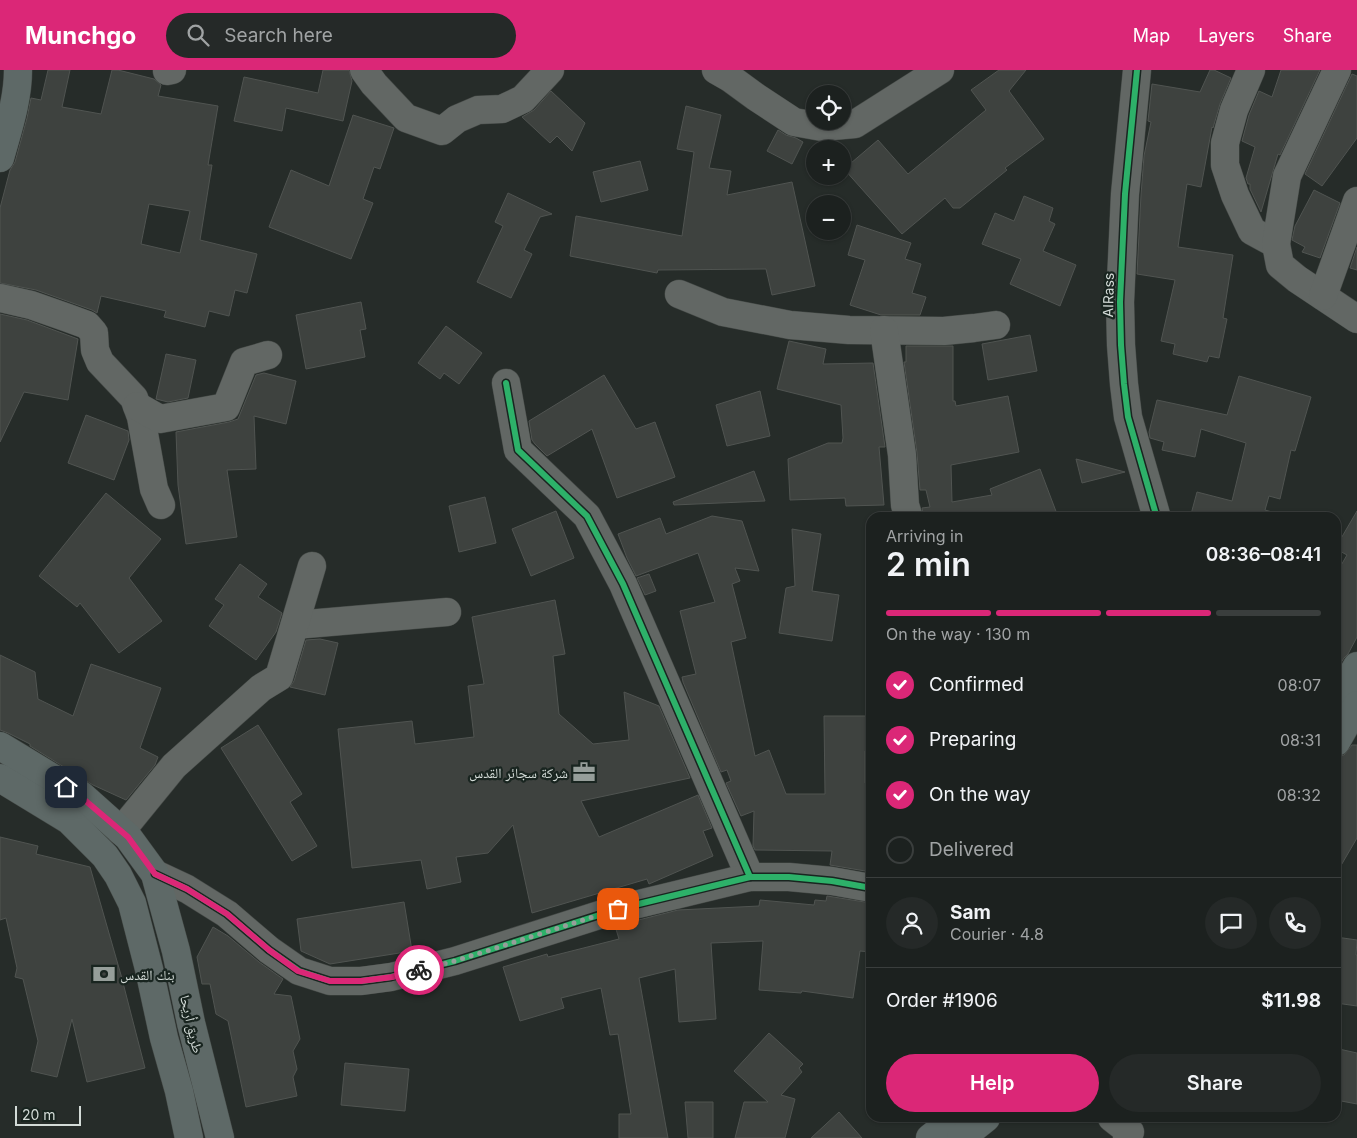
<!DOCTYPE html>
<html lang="en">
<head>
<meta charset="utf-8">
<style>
	body { margin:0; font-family:Inter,"Noto Naskh Arabic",sans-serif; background:#252928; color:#f1f3f6; height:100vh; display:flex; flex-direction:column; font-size:19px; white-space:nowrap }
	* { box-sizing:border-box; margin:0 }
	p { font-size:16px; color:#a0a3a4 }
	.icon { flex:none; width:28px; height:28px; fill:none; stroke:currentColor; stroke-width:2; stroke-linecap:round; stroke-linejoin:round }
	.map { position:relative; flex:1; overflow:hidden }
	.details { position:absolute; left:866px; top:442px; width:475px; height:610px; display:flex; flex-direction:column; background:#1c211f; border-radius:15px; box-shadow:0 1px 4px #0004,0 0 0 1px #3a3e3d }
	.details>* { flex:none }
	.buttons { position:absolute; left:806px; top:15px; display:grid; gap:10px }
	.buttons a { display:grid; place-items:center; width:45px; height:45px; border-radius:50%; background:#1c211f; box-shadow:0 1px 4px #0004,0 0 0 1px #3a3e3d; font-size:25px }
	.scale { position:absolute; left:15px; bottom:12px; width:66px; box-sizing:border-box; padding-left:5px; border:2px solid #d3dbd7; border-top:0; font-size:14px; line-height:18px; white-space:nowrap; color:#d3dbd7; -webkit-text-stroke:4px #192520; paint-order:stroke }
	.pin { position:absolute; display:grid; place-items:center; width:42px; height:42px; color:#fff; margin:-21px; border-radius:10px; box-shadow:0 2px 8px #0006 }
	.courier { position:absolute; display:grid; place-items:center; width:50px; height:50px; margin:-25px; border:4px solid #db2777; border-radius:50%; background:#fff; color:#222; box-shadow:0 1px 6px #0007 }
	.head em { font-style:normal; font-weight:600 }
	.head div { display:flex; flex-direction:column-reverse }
	.head { display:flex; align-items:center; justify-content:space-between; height:85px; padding:0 20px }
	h1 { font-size:32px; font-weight:600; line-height:38px }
	.bar { display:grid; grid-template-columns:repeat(4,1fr); gap:8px 5px; align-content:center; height:60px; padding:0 20px }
	.bar i { height:6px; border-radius:4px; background:#3a3e3d }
	.bar .on { background:#db2777 }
	.bar p { grid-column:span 4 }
	.line { display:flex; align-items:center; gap:12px; padding:0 20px; border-top:1px solid #3a3e3d }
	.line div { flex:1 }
	.round { display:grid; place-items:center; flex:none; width:52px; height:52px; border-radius:26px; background:#252928 }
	ol { padding:0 20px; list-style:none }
	li { display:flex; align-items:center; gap:15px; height:55px }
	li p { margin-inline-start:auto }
	li .icon { padding:5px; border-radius:50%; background:#db2777; color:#fff; stroke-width:4 }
	li:last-child { color:#a0a3a4 }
	li i { width:28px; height:28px; border:2px solid #3a3e3d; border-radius:50% }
	.action { display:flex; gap:10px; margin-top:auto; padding:10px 20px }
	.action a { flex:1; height:58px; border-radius:30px; background:#db2777; color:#fff; font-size:20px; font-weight:600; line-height:58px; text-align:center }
	.action a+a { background:#252928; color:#f1f3f6 }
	header { display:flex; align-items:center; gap:30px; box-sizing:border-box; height:70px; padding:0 25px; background:#db2777; color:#fff }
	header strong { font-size:24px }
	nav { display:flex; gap:28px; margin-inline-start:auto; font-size:18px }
	.search { width:350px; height:45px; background:#252928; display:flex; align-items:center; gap:12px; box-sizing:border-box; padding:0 18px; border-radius:28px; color:#a0a3a4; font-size:19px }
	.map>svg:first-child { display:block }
	.building { fill:#3e423f; stroke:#505451; fill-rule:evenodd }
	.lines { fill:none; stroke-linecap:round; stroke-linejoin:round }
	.minor-casing { stroke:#434845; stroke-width:29 }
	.major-casing { stroke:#434845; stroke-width:29 }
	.minor { stroke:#626764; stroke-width:28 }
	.major { stroke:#5e6967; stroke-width:28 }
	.cycleway-casing { stroke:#192520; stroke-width:9 }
	.cycleway { stroke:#2db169; stroke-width:6 }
	.done { stroke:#969e9a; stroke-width:5; stroke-dasharray:0 9 }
	.route { stroke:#db2777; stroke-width:6 }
	.labels { text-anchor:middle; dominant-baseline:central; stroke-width:4.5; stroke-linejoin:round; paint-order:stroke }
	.street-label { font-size:14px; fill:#d3dbd7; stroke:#192520 }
	.poi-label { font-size:14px; fill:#d3dbd7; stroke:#192520; text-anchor:end }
</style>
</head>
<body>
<header>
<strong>Munchgo</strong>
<div class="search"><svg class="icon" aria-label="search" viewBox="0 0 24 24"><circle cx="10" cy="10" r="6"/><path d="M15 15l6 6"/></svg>Search here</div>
<nav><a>Map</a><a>Layers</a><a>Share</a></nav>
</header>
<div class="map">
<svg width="1357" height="1068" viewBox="0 0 1357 1068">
	<rect width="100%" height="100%" fill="#262c29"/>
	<g class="building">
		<path d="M48,0H70L62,37L101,44L112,0H118L154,9L161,15L158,26L218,36L208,95H212L200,170L257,184L247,223L235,220L229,246L209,241L205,257L164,247L166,241L101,226L97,243L92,240L36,220L0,213V138L10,100L15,92L27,48L31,28L41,30ZM149,134L190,141L180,183L141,174Z"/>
		<path d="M323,0H349L352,11L343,51L286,38L282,61L234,51L244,7L318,23Z"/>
		<path d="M999,0H1026L1009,21L1044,69L1005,98L1007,100L960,138H953L945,128L902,164L844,99L878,70L908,104L986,40L971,20Z"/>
		<path d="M1210,0H1214L1231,8L1220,34L1213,58L1212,57L1201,117L1187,114L1178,177L1233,185L1223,248L1227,249L1219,288L1209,286L1207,292L1173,284L1175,274L1161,271L1175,210L1137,204L1141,125L1144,86L1151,52L1148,51L1152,14L1200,22Z"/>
		<path d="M1281,0H1320L1280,85L1278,84L1261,142L1250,119V114H1248L1246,108L1255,77L1242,71L1249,45L1259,21L1272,27Z"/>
		<path d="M1352,4L1357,6V68L1322,116L1305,104Z"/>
		<path d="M551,21L585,53L572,81L557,66L550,73L522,47L534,40Z"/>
		<path d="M686,36L721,45L709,98L731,101L727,125L792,112L815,216L772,225L766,199L658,200L657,203L570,186L576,146L682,166L694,82L677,79Z"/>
		<path d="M353,45L394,58L380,99L374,97L363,129L373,133L351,189L269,157L291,100L329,116Z"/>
		<path d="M778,60L786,65L796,68L803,72L792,94L767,81Z"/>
		<path d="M640,91L648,120L601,132L593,102Z"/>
		<path d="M1314,120L1340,133L1320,188L1302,182L1305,177L1292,170L1295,156Z"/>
		<path d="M508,123L552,144L540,147L524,180L532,184L511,228L477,212L503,156L495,152Z"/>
		<path d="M1024,126L1053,138L1049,151L1055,154L1043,181L1076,195L1060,236L1010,214L1021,189L982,174L995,143L1014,151Z"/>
		<path d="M857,155L911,173L905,189L921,194L912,223L926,227L920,245H881L850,235L865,190L848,185Z"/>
		<path d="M1357,177V200L1350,198Z"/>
		<path d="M361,232L366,259L360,260L365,287L306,299L296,245Z"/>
		<path d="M0,244L27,250L78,269L68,330L24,322L0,372Z"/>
		<path d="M446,256L482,283L459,314L444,303L440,309L418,293Z"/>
		<path d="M1030,265L1037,301L988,310L982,274Z"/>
		<path d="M789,271L826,279L823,294L873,293L885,377H879L884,435L846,436L845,428L790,430L788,389L828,373H842L843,368L841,335L777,319Z"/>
		<path d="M906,276H953V331H955L956,336L1008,326L1019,382L951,395L952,432L992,425L990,419L1040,399L1057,444L1047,448H924L922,438L930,437L926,420H920L917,383L904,292H906Z"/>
		<path d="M166,284L196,290L188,328L168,332L156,329Z"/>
		<path d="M264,303L296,311L286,354L254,346L256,399L227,400L237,467L186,474L178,415L176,362L229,352L238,349L256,305Z"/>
		<path d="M604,305L636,359L655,352L675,407L617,428L592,359L547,386L535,374L532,370L529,351Z"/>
		<path d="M1239,306L1311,327L1295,381L1291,380L1280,429L1269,426L1265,440L1272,442L1271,448H1190L1197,422L1232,431L1246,373L1201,359L1195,387L1162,380L1164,372L1150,368L1149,362L1157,330L1227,345Z"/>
		<path d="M760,321L770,366L727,376L716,335Z"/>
		<path d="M86,345L128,361L129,370L114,410L68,393Z"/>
		<path d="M1076,389L1125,402L1082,413Z"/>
		<path d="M754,401L765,431L674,435L673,432Z"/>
		<path d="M106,423L161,469L129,508L162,551L119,583L80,533L77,537L39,506Z"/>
		<path d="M485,427L496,473L459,482L449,436Z"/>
		<path d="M556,441L574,488L531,506L512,459Z"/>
		<path d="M1357,441V567L1348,584L1344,588L1336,601V504L1347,485L1336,479V477Z"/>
		<path d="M712,446L742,451L759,501L735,498L740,511L732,514L746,568L731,572L755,686L769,680L786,724H825L824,646H871V680L865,681V713L871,714V802L830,795L832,781L755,780L753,776L754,741L741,746L726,713L731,711L727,700L721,702L683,612L682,607L696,604L680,541L715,532L698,483L636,506L627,488L618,464L660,448L666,464Z"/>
		<path d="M792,459L821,464L812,521L839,525L832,571L779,563L786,518L795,516Z"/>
		<path d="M240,494L267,514L258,527L282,543L276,562L256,590L209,556L224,535L215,529Z"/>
		<path d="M649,504L656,521L645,525L637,508Z"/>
		<path d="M555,530L565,584L553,586L559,644L593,674L629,670L624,622L659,636L690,708L581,731L599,767L698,725L712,758L703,761L713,786L649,814L647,809L532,843L513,755L488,783L456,787L461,812L427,819L421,790L352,798L338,659L412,651L415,674L474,667L468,616L484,614L472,547Z"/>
		<path d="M320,569L338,573L325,625L290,617L294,611L306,570Z"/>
		<path d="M0,585L35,602L38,629L73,646L91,594L161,618L140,678L158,687L155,695L126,730L93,715L30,676V674L8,663L0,660Z"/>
		<path d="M258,655L302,724L290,732L317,776L292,791L221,678Z"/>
		<path d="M1352,675H1357V768L1336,804V692L1338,687L1344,685Z"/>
		<path d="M0,767L38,776L36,784L90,797L121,905L145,998L87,1012L72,949L57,1007L31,1001L38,971L23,909L15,907L17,898L6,848L0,850Z"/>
		<path d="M827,826L871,833V882L860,881L853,928L802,921L801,923L759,920L763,871L711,873L716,949L679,952L675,899L639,908L668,1068H619V1044H631L618,964L610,965L601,918L561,928L564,938L520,951L503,897L547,884L548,887L619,869L615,856L678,840L759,836L760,830L814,835L815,830L826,831Z"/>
		<path d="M404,832L412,881L330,894L301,881L297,849Z"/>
		<path d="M213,857L228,866L259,892L283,909L274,924L291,926L300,969L293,981L297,999L293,1007L297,1026L246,1037L228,951L216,944L210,914H202L197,887Z"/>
		<path d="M1336,867L1357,870L1356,885H1357V936L1336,933Z"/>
		<path d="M769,963L803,994L799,998L802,1002L781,1025L795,1029L785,1068H735L744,1032H768L734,1001Z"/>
		<path d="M1339,979L1357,983V1034L1336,1030V990Z"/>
		<path d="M345,993L409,999L405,1041L341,1035Z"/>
		<path d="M685,1032H713V1068H688Z"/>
		<path d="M839,1042L862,1068H811Z"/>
	</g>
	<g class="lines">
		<defs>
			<g id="minor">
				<path d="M364,0L374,14L406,48L442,61L457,49L478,40L502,39L523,29L550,0"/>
				<path d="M716,0L730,8L756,27L794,52L822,57L855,54L940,0"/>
				<path d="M1137,0L1125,124L1120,232L1121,275L1124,314L1128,347L1157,448"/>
				<path d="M1251,0L1234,40L1225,73V95L1235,125L1252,161L1276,174"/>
				<path d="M1337,0L1287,106L1276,174L1280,195L1297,209L1357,249"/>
				<path d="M167,1L172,0"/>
				<path d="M679,224L723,242L790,255L849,260L944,261L974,258L996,255"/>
				<path d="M1323,226L1357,131"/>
				<path d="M0,228L31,235L68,248L87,255L94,263L95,280L100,292L134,328L141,347L154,419L161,435"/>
				<path d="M884,260L902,385L905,435L909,448"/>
				<path d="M506,313L518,380L587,446L623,514L750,807"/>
				<path d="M137,336L160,349L226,337L244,292L268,285"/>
				<path d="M295,555L447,542"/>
				<path d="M121,761L174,696L261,618L279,607L312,496"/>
				<path d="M155,804L187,819L227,844L269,880L299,901L330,911H361L391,907L455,891L618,839L750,807H789L832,811L871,818"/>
				<path d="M1112,1048L1130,1062L1127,1068"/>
			</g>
			<g id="major">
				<path d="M0,88C8,59 18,30 18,0"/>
				<path d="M1336,632L1357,596"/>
				<path d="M1336,672L1357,635"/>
				<path d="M0,676L81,725L128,767L155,804L176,881L191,953L220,1068"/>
				<path d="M0,708L69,750L105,786L118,805L132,833L149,899L164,968L179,1021L189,1068"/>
				<path d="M930,1068L955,1048"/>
				<path d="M961,1068L986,1048"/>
			</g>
		</defs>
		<use href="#minor" class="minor-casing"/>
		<use href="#major" class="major-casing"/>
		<use href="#minor" class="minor"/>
		<use href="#major" class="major"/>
		<defs>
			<g id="cycleway">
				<path d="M1137,0L1125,124L1120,232L1121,275L1124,314L1128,347L1157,448"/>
				<path d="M506,313L518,380L587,446L623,514L750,807"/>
				<path d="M155,804L187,819L227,844L269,880L299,901L330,911H361L391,907L455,891L618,839L750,807H789L832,811L871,818"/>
			</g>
		</defs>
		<use href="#cycleway" class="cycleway-casing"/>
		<use href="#cycleway" class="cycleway"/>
	</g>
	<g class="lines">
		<path class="done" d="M419,900L455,891L618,839"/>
		<path class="route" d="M66,717L80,726L128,767L155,804L187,819L227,844L269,880L298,901L330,911H361L392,907L419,900"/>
	</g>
	<defs>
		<symbol id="office-bare" viewBox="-9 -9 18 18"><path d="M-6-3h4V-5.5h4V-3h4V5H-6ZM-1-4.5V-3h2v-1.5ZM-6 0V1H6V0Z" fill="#969e9a" stroke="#192520" stroke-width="2.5" paint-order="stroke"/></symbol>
		<symbol id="bank-bare" viewBox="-9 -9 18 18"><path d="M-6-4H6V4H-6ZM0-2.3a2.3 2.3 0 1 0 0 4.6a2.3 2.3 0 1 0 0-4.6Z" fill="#969e9a" stroke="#192520" stroke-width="2.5" paint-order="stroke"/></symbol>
	</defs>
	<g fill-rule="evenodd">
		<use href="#office-bare" x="568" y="686" width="32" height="32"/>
		<use href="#bank-bare" x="88" y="888" width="32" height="32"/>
	</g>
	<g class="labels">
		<g class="street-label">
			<text transform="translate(1108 225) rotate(-89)">AlRass</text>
			<text transform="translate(192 954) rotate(77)">طريق أريحا</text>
		</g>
		<g class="poi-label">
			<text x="568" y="702">شركة سجائر القدس</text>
			<text x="120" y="904" text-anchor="start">بنك القدس</text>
		</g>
	</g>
</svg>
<div class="buttons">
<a><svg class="icon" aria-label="locate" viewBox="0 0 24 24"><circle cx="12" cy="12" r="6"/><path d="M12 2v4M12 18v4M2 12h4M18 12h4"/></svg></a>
<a>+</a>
<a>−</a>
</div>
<div class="scale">20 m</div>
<div class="pin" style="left:618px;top:839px;background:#ea580c"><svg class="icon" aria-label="bag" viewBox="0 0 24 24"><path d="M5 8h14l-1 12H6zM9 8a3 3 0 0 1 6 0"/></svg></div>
<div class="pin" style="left:66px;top:717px;background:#1f2937"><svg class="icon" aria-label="home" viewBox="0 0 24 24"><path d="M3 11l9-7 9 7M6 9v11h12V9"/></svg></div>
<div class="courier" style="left:419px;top:900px"><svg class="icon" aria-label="bike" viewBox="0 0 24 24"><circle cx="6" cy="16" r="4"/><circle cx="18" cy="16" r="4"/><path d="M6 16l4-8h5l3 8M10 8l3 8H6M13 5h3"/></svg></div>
<section class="details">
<div class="head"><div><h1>2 min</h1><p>Arriving in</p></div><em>08:36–08:41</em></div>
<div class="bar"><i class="on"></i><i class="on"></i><i class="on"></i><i></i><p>On the way · 130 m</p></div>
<ol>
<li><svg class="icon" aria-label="check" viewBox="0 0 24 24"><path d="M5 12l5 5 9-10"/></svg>Confirmed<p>08:07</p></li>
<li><svg class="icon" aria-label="check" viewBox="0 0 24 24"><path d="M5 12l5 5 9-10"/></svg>Preparing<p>08:31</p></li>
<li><svg class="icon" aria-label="check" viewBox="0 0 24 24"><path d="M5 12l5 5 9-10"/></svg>On the way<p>08:32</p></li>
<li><i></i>Delivered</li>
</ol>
<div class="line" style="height:90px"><a class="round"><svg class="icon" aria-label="person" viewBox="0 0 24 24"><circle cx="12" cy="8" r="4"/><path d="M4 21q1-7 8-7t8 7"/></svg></a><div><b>Sam</b><p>Courier · 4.8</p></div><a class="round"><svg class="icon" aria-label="chat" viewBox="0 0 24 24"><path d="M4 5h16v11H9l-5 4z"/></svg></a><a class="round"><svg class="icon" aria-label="phone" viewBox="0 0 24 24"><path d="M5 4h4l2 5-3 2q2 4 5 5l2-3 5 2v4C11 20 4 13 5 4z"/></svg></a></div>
<div class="line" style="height:65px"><div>Order #1906</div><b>$11.98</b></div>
<div class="action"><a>Help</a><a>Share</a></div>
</section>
</div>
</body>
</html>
